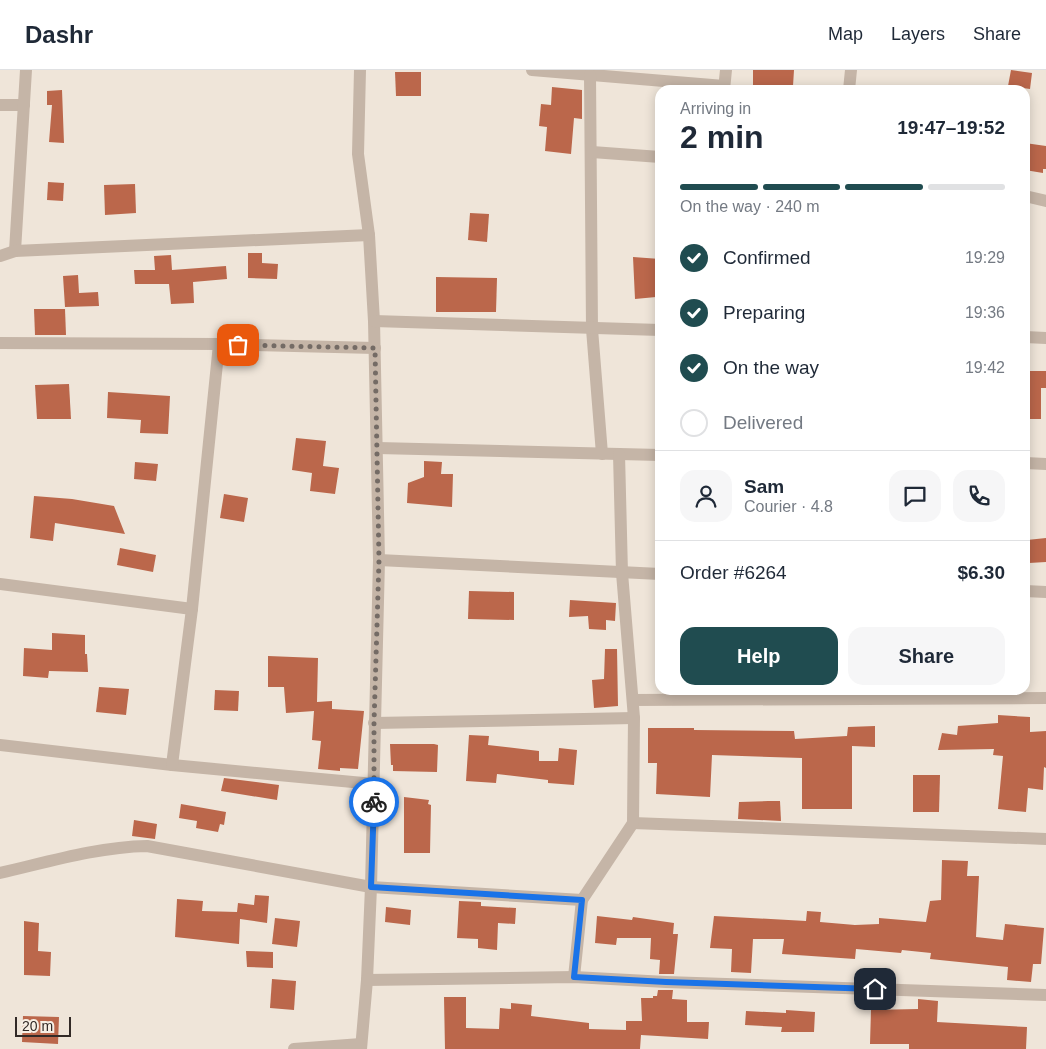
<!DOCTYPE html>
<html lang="en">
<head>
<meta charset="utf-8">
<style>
	body { margin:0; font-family:Arial,sans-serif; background:#f6f6f7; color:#1f2937; height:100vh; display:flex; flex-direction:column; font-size:19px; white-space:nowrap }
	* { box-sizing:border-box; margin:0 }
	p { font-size:16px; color:#747a83 }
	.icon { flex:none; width:28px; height:28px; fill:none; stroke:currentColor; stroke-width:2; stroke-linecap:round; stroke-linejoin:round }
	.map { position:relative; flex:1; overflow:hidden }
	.sheet { position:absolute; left:655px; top:15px; width:375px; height:610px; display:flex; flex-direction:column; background:#fff; border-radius:15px; box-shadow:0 2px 12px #0003 }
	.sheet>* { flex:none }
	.scale { position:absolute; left:15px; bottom:12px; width:56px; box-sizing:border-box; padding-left:5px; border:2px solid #322a27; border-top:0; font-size:14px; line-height:18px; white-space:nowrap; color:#322a27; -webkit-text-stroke:4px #f7efe5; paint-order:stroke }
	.pin { position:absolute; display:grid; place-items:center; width:42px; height:42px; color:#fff; margin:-21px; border-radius:10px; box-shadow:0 2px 8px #0006 }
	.courier { position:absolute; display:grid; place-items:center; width:50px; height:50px; margin:-25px; border:4px solid #1a73e8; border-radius:50%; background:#fff; color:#222; box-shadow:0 1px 6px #0007 }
	.summary em { font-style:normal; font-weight:700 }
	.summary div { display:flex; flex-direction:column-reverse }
	.summary { display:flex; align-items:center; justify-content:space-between; height:85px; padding:0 25px }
	h1 { font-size:32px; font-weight:700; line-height:38px }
	.bar { display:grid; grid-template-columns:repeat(4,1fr); gap:8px 5px; align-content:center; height:60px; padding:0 25px }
	.bar i { height:6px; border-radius:4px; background:#e0e1e3 }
	.bar .active { background:#204c50 }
	.bar p { grid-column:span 4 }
	.line { display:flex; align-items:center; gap:12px; padding:0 25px; border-top:1px solid #e0e1e3 }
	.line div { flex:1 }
	.round { display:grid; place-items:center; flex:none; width:52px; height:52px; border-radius:15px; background:#f6f6f7 }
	ol { padding:0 25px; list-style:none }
	li { display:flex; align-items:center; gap:15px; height:55px }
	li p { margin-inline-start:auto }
	li .icon { padding:5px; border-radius:50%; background:#204c50; color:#fff; stroke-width:4 }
	li:last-child { color:#747a83 }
	li i { width:28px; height:28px; border:2px solid #e0e1e3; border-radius:50% }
	.button { display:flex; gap:10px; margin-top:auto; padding:10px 25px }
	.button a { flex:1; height:58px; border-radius:15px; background:#204c50; color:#fff; font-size:20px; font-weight:700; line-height:58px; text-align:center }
	.button a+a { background:#f6f6f7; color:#1f2937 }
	header { display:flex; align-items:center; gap:30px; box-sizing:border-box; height:70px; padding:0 25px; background:#fff; border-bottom:1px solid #e0e1e3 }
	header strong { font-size:24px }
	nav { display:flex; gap:28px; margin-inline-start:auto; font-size:18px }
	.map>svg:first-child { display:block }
	.building { fill:#bb674b }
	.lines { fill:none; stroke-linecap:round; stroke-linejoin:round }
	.minor { stroke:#c5b5a7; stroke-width:12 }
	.done { stroke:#746b65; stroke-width:5; stroke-dasharray:0 9 }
	.route { stroke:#1a73e8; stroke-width:6 }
</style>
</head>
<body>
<header>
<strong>Dashr</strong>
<nav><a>Map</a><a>Layers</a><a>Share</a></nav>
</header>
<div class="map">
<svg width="1046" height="979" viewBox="0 0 1046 979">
	<rect width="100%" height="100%" fill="#efe5d9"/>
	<g class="building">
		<path d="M753,0H794L793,16L775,15L774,20H753Z"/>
		<path d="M1011,0L1032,3L1030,19L1008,16Z"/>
		<path d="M395,2H421V26H396Z"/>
		<path d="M552,17L582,20V49L574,48L571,84L545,81L547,57L539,56L541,34L551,35Z"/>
		<path d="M62,20L64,73L49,72L52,35H47V21Z"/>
		<path d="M1025,73L1046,76V99H1043V103L1025,100Z"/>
		<path d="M48,112L64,113L63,131L47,130Z"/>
		<path d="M135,114L136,143L105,145L104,115Z"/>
		<path d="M470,143L489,144L487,172L468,170Z"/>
		<path d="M248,183H262V193L278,194L277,209L248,208Z"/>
		<path d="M171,185L172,200L226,196L227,209L193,212L194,233L171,234L169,214H135L134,200H155L154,186Z"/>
		<path d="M633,187L660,189V223H656V227L635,229Z"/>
		<path d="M78,205L79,223L98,222L99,236L65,237L63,206Z"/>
		<path d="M436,207L497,208L496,242H436Z"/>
		<path d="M34,239H65L66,265H35Z"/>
		<path d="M1025,301H1046V318H1041V349H1025Z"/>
		<path d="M69,314L71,349H37L35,315Z"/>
		<path d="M108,322L170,326L168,364L140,363L141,350L107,348Z"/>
		<path d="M296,368L326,371L323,396L339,398L335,424L310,421L312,403L292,400Z"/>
		<path d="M424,391L442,392L441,404H453L452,437L407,433L408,413L424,407Z"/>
		<path d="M135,392L158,394L156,411L134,409Z"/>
		<path d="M224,424L248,428L244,452L220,448Z"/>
		<path d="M34,426L72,429L114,436L125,464L55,453L53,471L30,468Z"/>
		<path d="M1046,468V492L1029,493L1027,470Z"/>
		<path d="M120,478L156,485L153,502L117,495Z"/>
		<path d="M469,521L514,522V550L468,549Z"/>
		<path d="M570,530L616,533L615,551L606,550V560L589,559L588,546L569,547Z"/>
		<path d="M52,563L85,565V584H87L88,602L49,601L48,608L23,606L24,578L52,580Z"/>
		<path d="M605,579H617L618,636L594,638L592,610L604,609Z"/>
		<path d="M268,586L318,588L317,632L332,631V639L364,641L358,699L340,698V701L318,699L321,671L312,670L314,641L286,643L284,617H268Z"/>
		<path d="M99,617L129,619L126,645L96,642Z"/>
		<path d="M215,620L239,621L238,641L214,640Z"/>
		<path d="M998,645L1030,647V662L1046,661V698L1044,697L1043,720L1028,718L1026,742L998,739L1003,686L993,685L994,679L938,680L942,663L957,665L958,656L998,653Z"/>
		<path d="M875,656V677L852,676V739H802V688L712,685L710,727L656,724L657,693H648V658H694V660L794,661L795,669L847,666L848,657Z"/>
		<path d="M469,665L489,666L488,675L539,681V691H558L559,678L577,680L574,715L548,713V710L497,704L496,713L466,711Z"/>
		<path d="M390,674H434L438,675L437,702L393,701V695H391Z"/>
		<path d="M913,705H940L939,742H913Z"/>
		<path d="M224,708L279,715L277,730L221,721Z"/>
		<path d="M404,727L429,730L428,734L431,735L430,783H404Z"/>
		<path d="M768,731H780L781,751L738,749L739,732Z"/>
		<path d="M181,734L226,742L224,755L220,754L218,762L196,758L197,751L179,748Z"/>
		<path d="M134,750L157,754L155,769L132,766Z"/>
		<path d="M942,790L968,791L967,806H979L976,867L1003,870L1005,854L1044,858L1041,894H1033L1031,912L1007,910L1008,897L930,889L931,883L902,880L901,883L856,879L855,889L782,884L784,869H753L751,903L731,902L732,879L710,878L714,846L806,851L807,841L821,842L820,852L855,855L879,854V848L926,852L930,831L941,830Z"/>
		<path d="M255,825L269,826L267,853L240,849L239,874L175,867L177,829L203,831L202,841L237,842L238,833L254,835Z"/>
		<path d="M459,831L481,832V836L516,838L515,854L498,853L497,880L478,878V869L457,868Z"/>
		<path d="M386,837L411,840L410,855L385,852Z"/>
		<path d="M597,846L632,850L633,847L674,853L673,864H678L674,904H659L660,890L650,889L651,868H617L616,875L595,873Z"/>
		<path d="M275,848L300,851L297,877L272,874Z"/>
		<path d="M24,851L39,853L38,881L51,882L50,906L24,905Z"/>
		<path d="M246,881L273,882V898L247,897Z"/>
		<path d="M272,909L296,911L294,940L270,938Z"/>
		<path d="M658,920H673L672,929L687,930V952H709L708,969L641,965L640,979H445L444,927H466V958L499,959L500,938L511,939V933L532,935L531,946L589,953V959L626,960V951H642L641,928H653V926H657Z"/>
		<path d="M918,929L938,931L937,952L1027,957L1026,979H909V974H870L871,940L918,939Z"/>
		<path d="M786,940L815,942L814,962H781L782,957L745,955L746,941L786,943Z"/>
		<path d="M23,946L59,947L58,974L22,972Z"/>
	</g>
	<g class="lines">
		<g class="minor">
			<path d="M360,0L358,84L369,165L374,251L379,490L371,817L367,910L361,979"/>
			<path d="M532,0L724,16"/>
			<path d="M590,5L592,259L602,384"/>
			<path d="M724,20L726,0"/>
			<path d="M849,20L851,0"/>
			<path d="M0,35H24"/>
			<path d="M592,82L660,87"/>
			<path d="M1025,126L1046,131"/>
			<path d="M15,181L26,0"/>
			<path d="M0,186L15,181L369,165"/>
			<path d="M374,251L660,260"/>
			<path d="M1025,267L1046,268"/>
			<path d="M0,273L219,274L375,278"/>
			<path d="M378,378L660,385"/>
			<path d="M1025,393L1046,394"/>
			<path d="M379,490L660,504"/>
			<path d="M0,514L192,539"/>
			<path d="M1025,521L1046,522"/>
			<path d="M633,630L1046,628"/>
			<path d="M374,653L634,648"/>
			<path d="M0,675L172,695L374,714"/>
			<path d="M172,695L192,539L219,274"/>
			<path d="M633,753L1046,769"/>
			<path d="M0,803C48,792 97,777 147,776L371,817L582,830"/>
			<path d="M574,907L582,830L633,753L634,648L622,503L619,384"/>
			<path d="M367,910L574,907L666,912L1046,925"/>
			<path d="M294,979L361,974"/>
		</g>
	</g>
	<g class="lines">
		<path class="done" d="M238,275L375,278L379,490L374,653V732"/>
		<path class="route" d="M374,732L371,817L582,830L574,907L666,912L875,919"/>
	</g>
</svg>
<div class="scale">20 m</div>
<div class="pin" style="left:238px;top:275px;background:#ea580c"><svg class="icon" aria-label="bag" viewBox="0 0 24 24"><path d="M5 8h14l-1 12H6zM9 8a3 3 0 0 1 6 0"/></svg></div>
<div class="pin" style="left:875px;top:919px;background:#1f2937"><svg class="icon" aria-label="home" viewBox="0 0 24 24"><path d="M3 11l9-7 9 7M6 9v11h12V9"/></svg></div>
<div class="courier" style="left:374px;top:732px"><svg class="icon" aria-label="bike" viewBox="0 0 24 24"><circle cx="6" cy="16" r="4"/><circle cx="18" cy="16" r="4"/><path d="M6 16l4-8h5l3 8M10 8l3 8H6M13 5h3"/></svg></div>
<section class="sheet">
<div class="summary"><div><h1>2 min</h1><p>Arriving in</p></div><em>19:47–19:52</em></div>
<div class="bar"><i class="active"></i><i class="active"></i><i class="active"></i><i></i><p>On the way · 240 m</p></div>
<ol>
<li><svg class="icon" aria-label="check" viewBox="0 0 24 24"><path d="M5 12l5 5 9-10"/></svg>Confirmed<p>19:29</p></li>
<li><svg class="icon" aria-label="check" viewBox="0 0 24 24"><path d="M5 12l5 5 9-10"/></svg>Preparing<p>19:36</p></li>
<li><svg class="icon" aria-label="check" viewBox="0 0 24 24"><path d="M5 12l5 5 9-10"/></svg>On the way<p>19:42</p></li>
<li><i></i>Delivered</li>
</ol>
<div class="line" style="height:90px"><a class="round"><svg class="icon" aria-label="person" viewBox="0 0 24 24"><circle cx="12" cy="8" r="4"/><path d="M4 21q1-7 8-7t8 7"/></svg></a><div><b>Sam</b><p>Courier · 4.8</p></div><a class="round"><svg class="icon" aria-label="chat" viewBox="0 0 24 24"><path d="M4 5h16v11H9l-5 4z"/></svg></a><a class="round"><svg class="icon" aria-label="phone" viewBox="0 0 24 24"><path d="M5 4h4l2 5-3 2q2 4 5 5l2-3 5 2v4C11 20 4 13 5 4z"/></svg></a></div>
<div class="line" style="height:65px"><div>Order #6264</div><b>$6.30</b></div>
<div class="button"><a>Help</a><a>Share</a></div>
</section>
</div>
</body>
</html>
